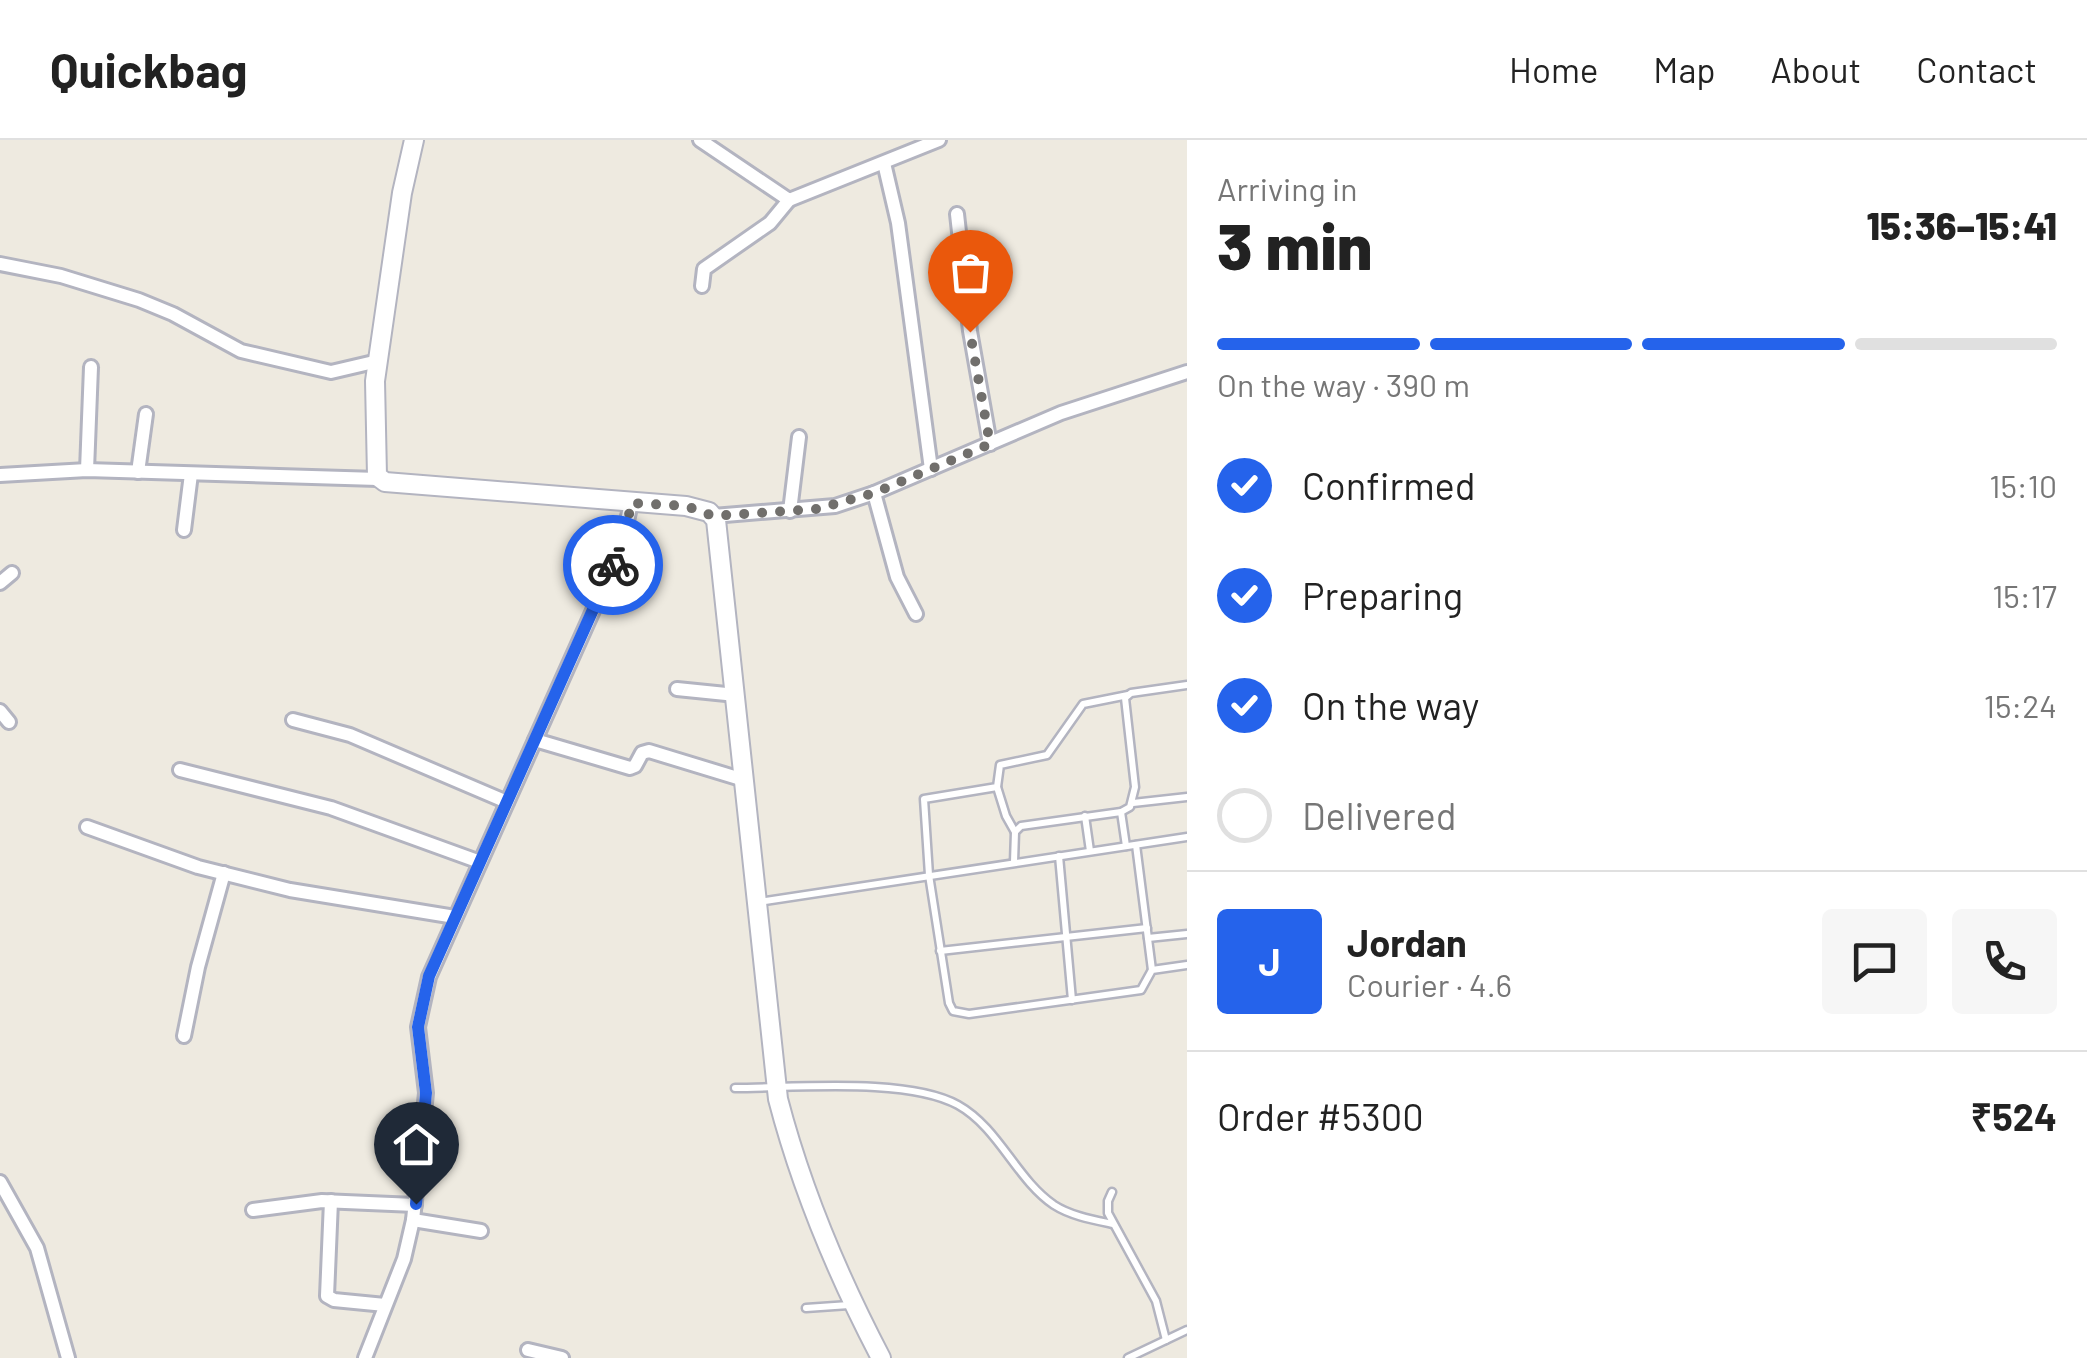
<!DOCTYPE html>
<html lang="en">
<head>
<meta charset="utf-8">
<style>
	body { margin:0; font-family:Barlow,sans-serif; background:#f6f6f6; color:#222; height:100vh; display:flex; flex-direction:column; font-size:38px; white-space:nowrap }
	* { box-sizing:border-box; margin:0 }
	p { font-size:32px; color:#767676 }
	.icon { flex:none; width:55px; height:55px; fill:none; stroke:currentColor; stroke-width:2; stroke-linecap:round; stroke-linejoin:round }
	.map { position:relative; flex:1; overflow:hidden }
	.details { display:flex; flex-direction:column; background:#fff; width:900px }
	.details>* { flex:none }
	.pin { position:absolute; display:grid; place-items:center; width:85px; height:85px; color:#fff; margin:-102px -42px; border-radius:50% 50% 50% 0; rotate:-45deg; box-shadow:0 0 10px #0007 }
	.pin .icon { rotate:45deg }
	.courier { position:absolute; display:grid; place-items:center; width:100px; height:100px; margin:-50px; border:8px solid #2563eb; border-radius:50%; background:#fff; color:#222; box-shadow:0 2px 12px #0007 }
	.summary em { font-style:normal; font-weight:800 }
	.summary div { display:flex; flex-direction:column-reverse }
	.summary { display:flex; align-items:center; justify-content:space-between; height:170px; padding:0 30px }
	h1 { font-size:65px; font-weight:800; line-height:75px }
	.bar { display:grid; grid-template-columns:repeat(4,1fr); gap:15px 10px; align-content:center; height:120px; padding:0 30px }
	.bar i { height:12px; border-radius:8px; background:#e0e0e0 }
	.bar .selected { background:#2563eb }
	.bar p { grid-column:span 4 }
	.line { display:flex; align-items:center; gap:25px; padding:0 30px; border-top:2px solid #e0e0e0 }
	.line div { flex:1 }
	.round { display:grid; place-items:center; flex:none; width:105px; height:105px; border-radius:10px; background:#f6f6f6 }
	ol { padding:0 30px; list-style:none }
	li { display:flex; align-items:center; gap:30px; height:110px }
	li p { margin-inline-start:auto }
	li .icon { padding:10px; border-radius:50%; background:#2563eb; color:#fff; stroke-width:4 }
	li:last-child { color:#767676 }
	li i { width:55px; height:55px; border:5px solid #e0e0e0; border-radius:50% }
	header { display:flex; align-items:center; gap:60px; box-sizing:border-box; height:140px; padding:0 50px; background:#fff; border-bottom:2px solid #e0e0e0 }
	header strong { font-size:48px }
	nav { display:flex; gap:55px; margin-inline-start:auto; font-size:35px }
	main { display:flex; flex:1; min-height:0 }
	.map>svg:first-child { display:block }
	.lines { fill:none; stroke-linecap:round; stroke-linejoin:round }
	.lane-casing { stroke:#b3b4c0; stroke-width:11 }
	.street-casing { stroke:#b3b4c0; stroke-width:18 }
	.secondary-casing { stroke:#b3b4c0; stroke-width:22 }
	.lane { stroke:#fff; stroke-width:6 }
	.street { stroke:#fff; stroke-width:12 }
	.secondary { stroke:#fff; stroke-width:18 }
	.done { stroke:#716f6c; stroke-width:10; stroke-dasharray:0 18 }
	.route { stroke:#2563eb; stroke-width:12 }
</style>
</head>
<body>
<header>
<strong>Quickbag</strong>
<nav><a>Home</a><a>Map</a><a>About</a><a>Contact</a></nav>
</header>
<main>
<div class="map">
<svg width="1187" height="1218" viewBox="0 0 1187 1218">
	<rect width="100%" height="100%" fill="#eeeae0"/>
	<g class="lines">
		<defs>
			<g id="lane">
				<path d="M1128,555L1083,564L1047,615L1000,625L997,647L924,659L929,735L949,863L953,871L969,874L1141,850L1152,830L1187,825"/>
				<path d="M997,647L1006,676L1015,692"/>
				<path d="M1133,663L1187,657"/>
				<path d="M1121,672L1126,706"/>
				<path d="M1085,676L1090,711"/>
				<path d="M1136,705L1152,830"/>
				<path d="M1059,716L1072,860"/>
				<path d="M1014,722L1015,692L1021,686L1121,672L1130,667L1135,647L1125,558L1131,553L1187,545"/>
				<path d="M759,762L1187,697"/>
				<path d="M1148,798L1187,794"/>
				<path d="M940,811L1147,788"/>
				<path d="M735,948C794,948 908,937 958,965C999,988 1016,1039 1054,1065C1071,1076 1094,1080 1113,1084"/>
				<path d="M1112,1052L1108,1061V1073L1156,1161L1166,1200"/>
				<path d="M806,1168L849,1165"/>
				<path d="M1128,1218L1187,1190"/>
			</g>
			<g id="street">
				<path d="M700,0L789,60L939,0"/>
				<path d="M884,23L898,83L931,329"/>
				<path d="M957,74L970,191L990,304"/>
				<path d="M0,124L61,136L139,160L173,174L241,211L331,232L378,221"/>
				<path d="M702,146L704,129L770,83L789,60"/>
				<path d="M87,330L91,227"/>
				<path d="M138,332L146,274"/>
				<path d="M0,335L87,330L378,339"/>
				<path d="M874,353L897,437L916,474"/>
				<path d="M790,371L799,297"/>
				<path d="M713,376L835,366L874,353L1061,273L1187,232"/>
				<path d="M184,390L191,334"/>
				<path d="M0,443L12,433"/>
				<path d="M677,549L736,555"/>
				<path d="M0,571L9,582"/>
				<path d="M293,580L350,595L507,662"/>
				<path d="M535,600L630,628L635,626L642,613L649,611L744,640"/>
				<path d="M180,630L331,668L480,722"/>
				<path d="M87,687L198,727L290,750L455,777"/>
				<path d="M184,896L198,827L224,733"/>
				<path d="M0,1042L37,1108L68,1218"/>
				<path d="M331,1061L327,1156L334,1160L385,1165"/>
				<path d="M253,1070L322,1061L415,1065"/>
				<path d="M413,1080L481,1091"/>
				<path d="M528,1210L562,1218"/>
				<path d="M365,1218L404,1119L413,1080L426,953L418,887L429,837L621,408L631,363"/>
			</g>
			<path id="secondary" d="M414,0L402,53L375,241L377,336L385,342L686,366L709,372L716,380L778,959C802,1051 837,1134 881,1218"/>
		</defs>
		<use href="#lane" class="lane-casing"/>
		<use href="#street" class="street-casing"/>
		<use href="#secondary" class="secondary-casing"/>
		<use href="#lane" class="lane"/>
		<use href="#street" class="street"/>
		<use href="#secondary" class="secondary"/>
	</g>
	<g class="lines">
		<path class="done" d="M613,425L626,392L631,363L686,366L713,376L817,369L874,353L990,304L970,192"/>
		<path class="route" d="M416,1064L426,953L418,887L429,836L613,425"/>
	</g>
</svg>
<div class="pin" style="left:970px;top:192px;background:#ea580c"><svg class="icon" aria-label="bag" viewBox="0 0 24 24"><path d="M5 8h14l-1 12H6zM9 8a3 3 0 0 1 6 0"/></svg></div>
<div class="pin" style="left:416px;top:1064px;background:#1f2937"><svg class="icon" aria-label="home" viewBox="0 0 24 24"><path d="M3 11l9-7 9 7M6 9v11h12V9"/></svg></div>
<div class="courier" style="left:613px;top:425px"><svg class="icon" aria-label="bike" viewBox="0 0 24 24"><circle cx="6" cy="16" r="4"/><circle cx="18" cy="16" r="4"/><path d="M6 16l4-8h5l3 8M10 8l3 8H6M13 5h3"/></svg></div>
</div>
<section class="details">
<div class="summary"><div><h1>3 min</h1><p>Arriving in</p></div><em>15:36–15:41</em></div>
<div class="bar"><i class="selected"></i><i class="selected"></i><i class="selected"></i><i></i><p>On the way · 390 m</p></div>
<ol>
<li><svg class="icon" aria-label="check" viewBox="0 0 24 24"><path d="M5 12l5 5 9-10"/></svg>Confirmed<p>15:10</p></li>
<li><svg class="icon" aria-label="check" viewBox="0 0 24 24"><path d="M5 12l5 5 9-10"/></svg>Preparing<p>15:17</p></li>
<li><svg class="icon" aria-label="check" viewBox="0 0 24 24"><path d="M5 12l5 5 9-10"/></svg>On the way<p>15:24</p></li>
<li><i></i>Delivered</li>
</ol>
<div class="line" style="height:180px"><b class="round" style="background:#2563eb;color:#fff">J</b><div><b>Jordan</b><p>Courier · 4.6</p></div><a class="round"><svg class="icon" aria-label="chat" viewBox="0 0 24 24"><path d="M4 5h16v11H9l-5 4z"/></svg></a><a class="round"><svg class="icon" aria-label="phone" viewBox="0 0 24 24"><path d="M5 4h4l2 5-3 2q2 4 5 5l2-3 5 2v4C11 20 4 13 5 4z"/></svg></a></div>
<div class="line" style="height:130px"><div>Order #5300</div><b>₹524</b></div>
</section>
</main>
</body>
</html>
